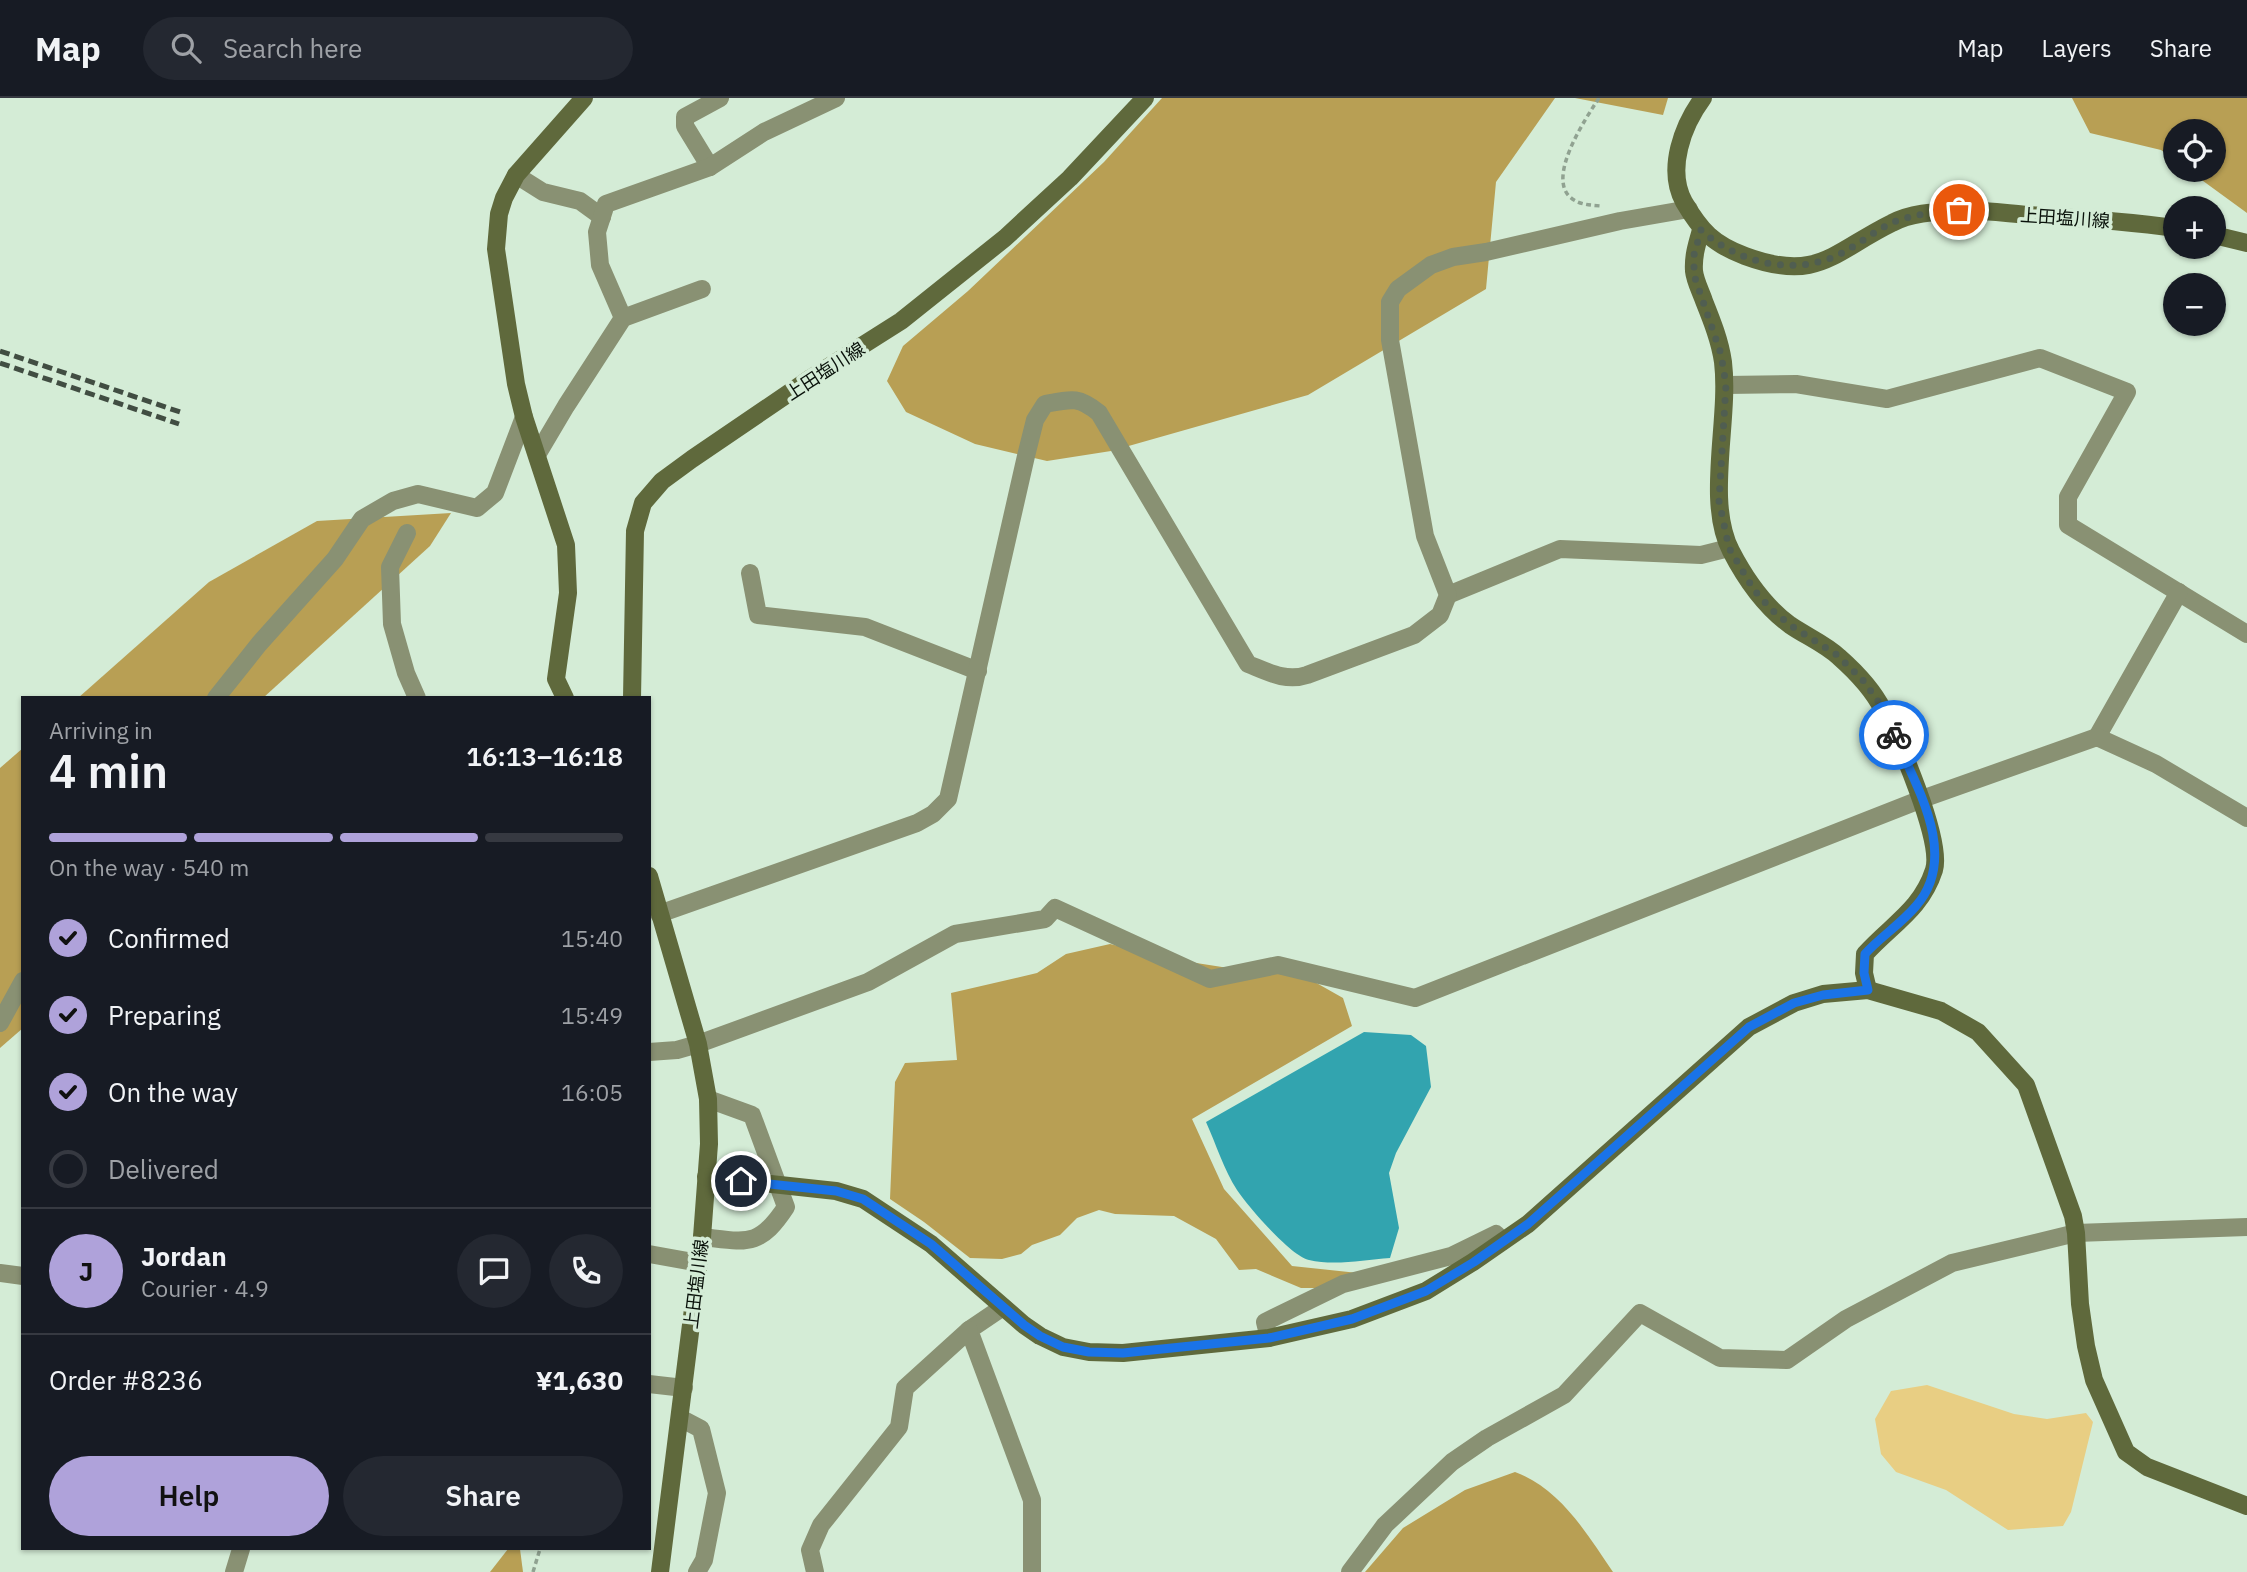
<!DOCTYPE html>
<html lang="en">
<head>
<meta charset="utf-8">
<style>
	body { margin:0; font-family:"IBM Plex Sans","Noto Sans JP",sans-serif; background:#242831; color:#f1f3f6; height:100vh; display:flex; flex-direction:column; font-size:26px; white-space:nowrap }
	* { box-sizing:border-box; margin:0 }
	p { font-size:23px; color:#9ea1a6 }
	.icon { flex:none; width:38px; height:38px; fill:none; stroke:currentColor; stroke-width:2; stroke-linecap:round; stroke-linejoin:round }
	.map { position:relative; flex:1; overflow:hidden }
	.sheet { position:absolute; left:21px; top:598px; width:630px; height:854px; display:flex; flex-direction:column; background:#171b24; border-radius:0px; box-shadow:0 2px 5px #0004 }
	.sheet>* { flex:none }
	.buttons { position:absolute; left:2163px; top:21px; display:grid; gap:14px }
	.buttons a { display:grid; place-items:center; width:63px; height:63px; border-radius:50%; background:#171b24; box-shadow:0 2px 5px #0004; font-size:35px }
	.pin { position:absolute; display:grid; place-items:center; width:60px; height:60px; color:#fff; margin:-30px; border:4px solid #fff; border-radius:50%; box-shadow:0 2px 7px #0007 }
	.courier { position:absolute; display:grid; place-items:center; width:70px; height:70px; margin:-35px; border:5px solid #1a73e8; border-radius:50%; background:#fff; color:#222; box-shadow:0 2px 9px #0007 }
	.headline em { font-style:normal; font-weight:600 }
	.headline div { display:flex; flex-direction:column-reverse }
	.headline { display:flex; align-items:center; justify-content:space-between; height:119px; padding:0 28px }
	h1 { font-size:46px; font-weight:600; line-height:52px }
	.bar { display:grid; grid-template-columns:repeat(4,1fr); gap:10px 7px; align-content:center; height:84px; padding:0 28px }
	.bar i { height:9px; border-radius:5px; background:#363941 }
	.bar .on { background:#afa2da }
	.bar p { grid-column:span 4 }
	.line { display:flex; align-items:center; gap:18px; padding:0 28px; border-top:2px solid #363941 }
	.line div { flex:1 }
	.round { display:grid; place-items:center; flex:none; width:74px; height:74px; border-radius:37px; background:#242831 }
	ol { padding:0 28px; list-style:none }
	li { display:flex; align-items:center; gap:21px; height:77px }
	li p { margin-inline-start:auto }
	li .icon { padding:7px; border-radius:50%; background:#afa2da; color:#111; stroke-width:4 }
	li:last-child { color:#9ea1a6 }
	li i { width:38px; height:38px; border:4px solid #363941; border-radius:50% }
	.cta { display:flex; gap:14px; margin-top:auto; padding:14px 28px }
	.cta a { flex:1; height:80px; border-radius:42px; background:#afa2da; color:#111; font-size:28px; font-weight:600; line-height:80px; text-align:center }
	.cta a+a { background:#242831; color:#f1f3f6 }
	header { display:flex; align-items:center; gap:42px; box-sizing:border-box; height:98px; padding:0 35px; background:#171b24; border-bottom:2px solid #363941 }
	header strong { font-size:33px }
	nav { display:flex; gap:38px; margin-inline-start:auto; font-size:24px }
	.search { width:490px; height:63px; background:#242831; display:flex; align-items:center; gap:18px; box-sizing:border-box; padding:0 24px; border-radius:38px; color:#9ea1a6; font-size:26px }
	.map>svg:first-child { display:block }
	.green { fill:#e8ce83 }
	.forest { fill:#b89f54 }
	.water { fill:#32a4af }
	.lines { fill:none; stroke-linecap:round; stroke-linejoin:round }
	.path { stroke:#90a291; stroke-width:3.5; stroke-dasharray:5 3.5; stroke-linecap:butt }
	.street { stroke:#899173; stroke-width:18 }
	.secondary { stroke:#5f693c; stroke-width:18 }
	.rail { stroke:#414d42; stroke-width:5; stroke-dasharray:10 5; stroke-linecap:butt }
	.done { stroke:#505e51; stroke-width:7; stroke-dasharray:0 12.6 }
	.route { stroke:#1a73e8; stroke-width:9 }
	.labels { text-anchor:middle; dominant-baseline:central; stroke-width:7; stroke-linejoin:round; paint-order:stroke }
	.street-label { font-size:18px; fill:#09110a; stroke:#d4ecd6 }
</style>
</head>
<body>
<header>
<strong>Map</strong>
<div class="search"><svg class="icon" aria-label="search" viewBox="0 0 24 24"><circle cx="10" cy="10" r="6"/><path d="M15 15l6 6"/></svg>Search here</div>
<nav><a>Map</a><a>Layers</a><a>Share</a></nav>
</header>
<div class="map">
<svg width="2247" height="1474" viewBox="0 0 2247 1474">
	<rect width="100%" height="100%" fill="#d4ecd6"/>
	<path class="green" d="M1927,1287L2014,1316L2047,1321L2086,1315L2093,1324L2071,1414L2063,1428L2008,1432L1946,1392L1896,1374L1881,1356L1875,1321L1891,1293Z"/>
	<g class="forest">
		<path d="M1162,0H1555L1496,84L1486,191L1308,297L1111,353L1047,363L975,346L906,314L887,283L903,248L968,193L1104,64Z"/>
		<path d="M1575,0H1668L1663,17Z"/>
		<path d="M2072,0H2247V115L2188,72H2214V33H2175V62L2161,52L2090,35Z"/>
		<path d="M451,415L430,448L263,600H78L209,484L317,423Z"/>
		<path d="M23,650V930L0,950V670Z"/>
		<path d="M1110,846L1177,862L1222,869L1297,874L1343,900L1352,928L1192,1021L1224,1091L1292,1168L1358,1175L1317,1190H1301L1256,1171L1239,1172L1216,1141L1174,1118L1115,1116L1099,1112L1077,1120L1060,1137L1032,1147L1021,1156L1002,1161L970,1160L924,1124L890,1101L895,984L905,965L957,962L951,895L1037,875L1066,856Z"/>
		<path d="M1515,1374C1560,1390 1587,1436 1613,1474H1365L1403,1430L1465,1392Z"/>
		<path d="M508,1451H520L523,1474H490Z"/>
	</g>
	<path class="water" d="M1364,934L1411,937L1426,948L1431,989L1396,1055L1389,1075L1399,1130L1390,1160C1364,1162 1334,1168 1309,1162C1291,1158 1249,1110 1237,1092C1224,1072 1216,1046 1206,1024Z"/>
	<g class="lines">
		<g class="path">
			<path d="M1599,0C1586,20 1547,78 1570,99C1579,107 1590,107 1601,108"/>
			<path d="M533,1474L540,1451"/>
		</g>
		<g class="street">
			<path d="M710,69L685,28V19L720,0"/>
			<path d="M516,77L543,94L580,103L602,119"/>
			<path d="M623,220L600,167L597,134L606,106L710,69L764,34L836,0"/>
			<path d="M1726,287L1796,286L1887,301L2040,260L2127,294L2068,399V427L2247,536"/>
			<path d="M537,357L566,308L623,220L702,191"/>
			<path d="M407,435L390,469L392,526L406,575L417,600"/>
			<path d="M750,475L758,517L865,529L978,573"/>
			<path d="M1448,497L1560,451L1701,457L1729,450"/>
			<path d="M216,600L259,546L335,461L362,421L393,403L418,396L477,410L495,395L524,319"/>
			<path d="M2097,639L2179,494"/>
			<path d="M659,816L917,725L933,716L948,701L1026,358L1035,322L1045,306C1071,301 1078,298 1099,315L1248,566C1268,574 1286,584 1307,577L1414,537L1440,517L1448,497L1425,438L1390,242V204L1398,191L1431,167L1453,159L1486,154L1620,123L1689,111"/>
			<path d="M0,925L23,883"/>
			<path d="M649,954L677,952L698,946L868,884L955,836L1045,821L1055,810L1210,881L1278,867L1415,900L1922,701L2097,639L2156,666L2247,720"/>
			<path d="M702,1139C747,1144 759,1150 786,1109L752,1017L708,1001"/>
			<path d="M649,1156L699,1165"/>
			<path d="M0,1175L23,1178"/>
			<path d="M1003,1209L969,1232L1032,1402V1474"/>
			<path d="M1269,1240L1265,1224L1343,1186L1451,1158L1496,1136L1503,1143"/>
			<path d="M649,1286L684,1290"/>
			<path d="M680,1320L701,1331L717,1395L704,1462L697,1474"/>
			<path d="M234,1474L241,1451"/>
			<path d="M815,1474L810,1452L821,1427L899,1329L905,1290L969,1232"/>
			<path d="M1350,1474L1385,1427L1452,1364L1487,1340L1564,1297L1640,1215L1720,1260L1787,1262L1846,1221L1952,1165L2076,1135L2247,1129"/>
		</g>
		<g class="secondary">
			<path d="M1703,0C1683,27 1666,71 1684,104C1701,133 1713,146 1745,158C1818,185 1833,154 1892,125C1911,115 1933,114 1954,113C1978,111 2003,115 2028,117C2077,120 2126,123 2175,130"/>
			<path d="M1701,132C1697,146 1693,158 1694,173C1695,183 1701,194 1704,203C1712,223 1720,243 1723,264C1730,322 1705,403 1731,453C1746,482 1764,508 1790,527C1806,538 1825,546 1839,559C1856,574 1873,592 1883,612C1898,640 1943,743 1934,772C1921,812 1892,826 1865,856L1864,875L1868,892"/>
			<path d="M2214,137L2247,145"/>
			<path d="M565,600L556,581L568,495L566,447L524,319L516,286L496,151L499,116L504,100L516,77L584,0"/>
			<path d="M632,600L635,433L643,405L662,383L692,361L811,280L901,223L1005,140L1070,80L1145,0"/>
			<path d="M649,778L698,946L708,1001L709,1046L702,1139L660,1474"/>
			<path d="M706,1079L836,1093L863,1101L931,1146L1024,1227L1040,1238L1063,1249L1089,1254L1123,1255L1269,1240L1352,1221L1426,1193L1473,1164L1528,1126L1749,929L1794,905L1823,896L1868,892L1941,913L1978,934L2007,966L2026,987L2073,1118L2076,1135L2080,1206L2086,1248L2094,1282L2126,1354L2147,1369L2247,1408"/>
		</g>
		<g class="rail">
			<path d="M0,253L183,315"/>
			<path d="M0,265L179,326"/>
		</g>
	</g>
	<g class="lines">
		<path class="done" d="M1894,637L1883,610L1862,581L1837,557L1790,527L1772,512L1754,492L1729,450L1719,403L1726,287L1721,256L1694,177V157L1701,132C1738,165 1794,179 1840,156C1859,147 1876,131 1896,123C1917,116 1937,114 1959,112"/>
		<path class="route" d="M741,1083L836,1093L863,1101L931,1146L1024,1227L1040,1238L1063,1249L1089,1254L1123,1255L1269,1240L1352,1221L1426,1193L1474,1164L1528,1126L1749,929L1794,905L1823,897L1868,892L1864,875L1865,856C1880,839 1901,826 1916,808C1960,758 1916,688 1894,637"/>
	</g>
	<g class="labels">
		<g class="street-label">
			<text transform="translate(2065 120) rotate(4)">上田塩川線</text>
			<text transform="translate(825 273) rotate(-33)">上田塩川線</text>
			<text transform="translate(696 1186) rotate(-83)">上田塩川線</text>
		</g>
	</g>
</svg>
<div class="buttons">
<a><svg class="icon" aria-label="locate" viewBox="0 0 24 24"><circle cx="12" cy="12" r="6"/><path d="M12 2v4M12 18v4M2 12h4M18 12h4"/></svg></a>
<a>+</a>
<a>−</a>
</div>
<div class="pin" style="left:1959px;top:112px;background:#ea580c"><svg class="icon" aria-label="bag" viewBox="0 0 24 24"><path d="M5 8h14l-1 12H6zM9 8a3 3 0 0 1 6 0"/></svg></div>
<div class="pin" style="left:741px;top:1083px;background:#1f2937"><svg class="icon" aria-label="home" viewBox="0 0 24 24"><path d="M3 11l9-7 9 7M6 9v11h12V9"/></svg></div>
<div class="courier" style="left:1894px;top:637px"><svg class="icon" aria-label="bike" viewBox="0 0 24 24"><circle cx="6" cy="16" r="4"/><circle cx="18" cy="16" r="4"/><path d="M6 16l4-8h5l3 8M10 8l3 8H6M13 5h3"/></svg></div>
<section class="sheet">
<div class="headline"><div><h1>4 min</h1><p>Arriving in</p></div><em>16:13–16:18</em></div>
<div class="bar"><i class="on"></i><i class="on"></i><i class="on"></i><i></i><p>On the way · 540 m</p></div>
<ol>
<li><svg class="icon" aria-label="check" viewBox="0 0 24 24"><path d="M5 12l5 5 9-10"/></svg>Confirmed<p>15:40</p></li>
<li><svg class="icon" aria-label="check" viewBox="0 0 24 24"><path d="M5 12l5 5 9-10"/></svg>Preparing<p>15:49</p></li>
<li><svg class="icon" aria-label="check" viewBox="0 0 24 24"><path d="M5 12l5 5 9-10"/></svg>On the way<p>16:05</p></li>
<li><i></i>Delivered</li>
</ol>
<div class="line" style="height:126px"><b class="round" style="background:#afa2da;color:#111">J</b><div><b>Jordan</b><p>Courier · 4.9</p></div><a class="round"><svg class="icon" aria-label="chat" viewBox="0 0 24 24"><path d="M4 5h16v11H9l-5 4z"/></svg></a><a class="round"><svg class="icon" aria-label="phone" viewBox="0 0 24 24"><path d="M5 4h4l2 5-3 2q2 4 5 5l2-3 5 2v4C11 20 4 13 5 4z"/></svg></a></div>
<div class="line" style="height:91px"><div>Order #8236</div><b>¥1,630</b></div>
<div class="cta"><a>Help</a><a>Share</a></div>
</section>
</div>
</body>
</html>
